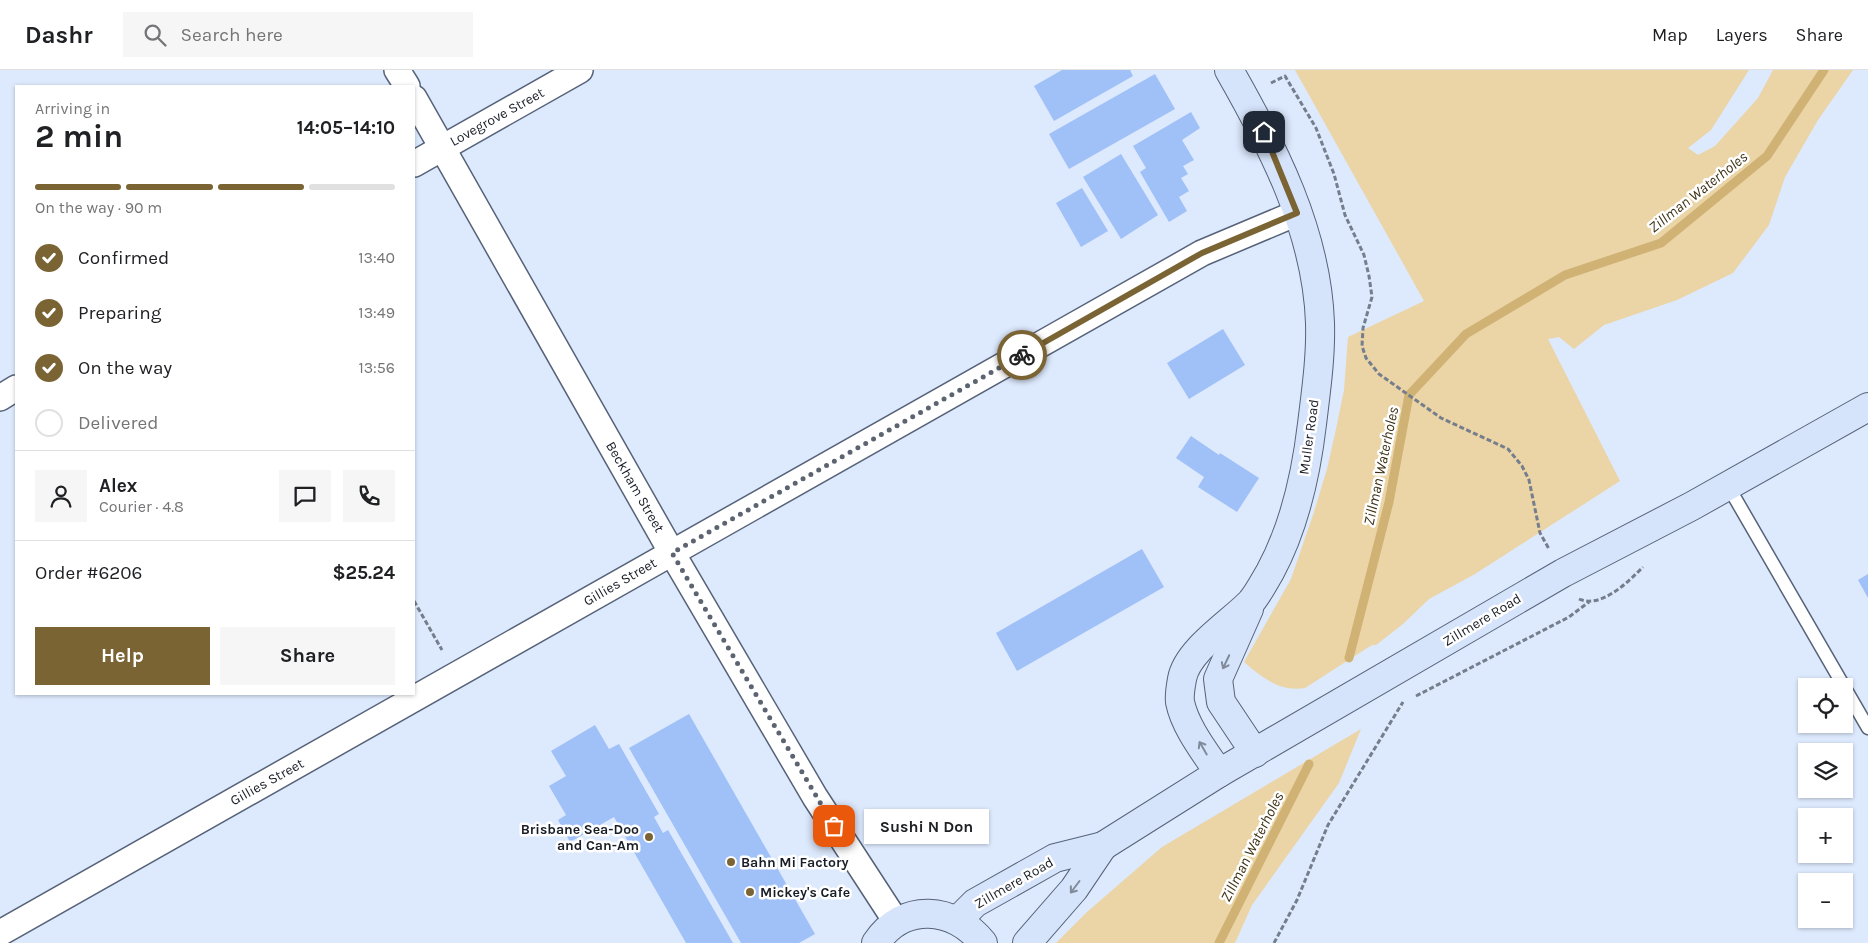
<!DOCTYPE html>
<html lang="en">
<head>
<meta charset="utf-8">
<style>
	body { margin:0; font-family:Karla,sans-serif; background:#f6f6f6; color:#202124; height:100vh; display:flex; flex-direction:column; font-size:19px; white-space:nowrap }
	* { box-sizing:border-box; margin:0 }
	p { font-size:16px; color:#757577 }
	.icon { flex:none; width:28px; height:28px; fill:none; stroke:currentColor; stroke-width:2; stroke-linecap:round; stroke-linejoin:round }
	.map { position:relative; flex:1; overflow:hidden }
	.drawer { position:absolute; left:15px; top:15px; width:400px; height:610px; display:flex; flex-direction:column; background:#fff; border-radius:0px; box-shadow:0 1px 4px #0004 }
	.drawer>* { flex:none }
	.controls { position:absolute; left:1798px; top:608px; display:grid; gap:10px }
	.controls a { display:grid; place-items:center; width:55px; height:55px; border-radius:0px; background:#fff; box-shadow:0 1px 4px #0004; font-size:25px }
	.pin { position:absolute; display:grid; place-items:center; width:42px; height:42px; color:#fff; margin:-21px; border-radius:10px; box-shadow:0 2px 8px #0006 }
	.courier { position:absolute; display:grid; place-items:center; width:50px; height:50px; margin:-25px; border:4px solid #7a6433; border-radius:50%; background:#fff; color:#222; box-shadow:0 1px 6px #0007 }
	.bubble { position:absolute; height:35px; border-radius:0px; background:#fff; box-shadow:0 1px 4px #0004; font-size:16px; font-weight:700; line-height:35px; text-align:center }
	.overview em { font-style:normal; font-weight:700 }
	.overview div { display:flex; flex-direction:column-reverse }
	.overview { display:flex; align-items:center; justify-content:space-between; height:85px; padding:0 20px }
	h1 { font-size:32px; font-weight:700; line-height:38px }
	.bar { display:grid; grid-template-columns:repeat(4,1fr); gap:8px 5px; align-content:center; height:60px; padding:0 20px }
	.bar i { height:6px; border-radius:4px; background:#e0e0e0 }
	.bar .selected { background:#7a6433 }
	.bar p { grid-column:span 4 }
	.line { display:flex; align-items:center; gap:12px; padding:0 20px; border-top:1px solid #e0e0e0 }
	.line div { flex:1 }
	.round { display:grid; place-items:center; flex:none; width:52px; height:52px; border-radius:0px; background:#f6f6f6 }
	ol { padding:0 20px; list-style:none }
	li { display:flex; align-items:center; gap:15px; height:55px }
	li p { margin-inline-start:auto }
	li .icon { padding:5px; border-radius:50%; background:#7a6433; color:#fff; stroke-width:4 }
	li:last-child { color:#757577 }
	li i { width:28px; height:28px; border:2px solid #e0e0e0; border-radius:50% }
	.cta { display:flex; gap:10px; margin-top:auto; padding:10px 20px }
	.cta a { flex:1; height:58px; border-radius:0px; background:#7a6433; color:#fff; font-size:20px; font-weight:700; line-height:58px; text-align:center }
	.cta a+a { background:#f6f6f6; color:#202124 }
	header { display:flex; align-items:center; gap:30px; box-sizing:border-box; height:70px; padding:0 25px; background:#fff; border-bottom:1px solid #e0e0e0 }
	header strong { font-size:24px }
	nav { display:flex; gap:28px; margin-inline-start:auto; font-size:18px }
	.search { width:350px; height:45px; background:#f6f6f6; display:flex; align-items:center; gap:12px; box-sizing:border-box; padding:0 18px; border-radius:0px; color:#757577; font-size:19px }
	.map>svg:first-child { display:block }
	.green { fill:#ebd4a6 }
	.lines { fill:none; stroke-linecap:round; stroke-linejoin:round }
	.stream { stroke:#cfb274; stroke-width:9 }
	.building { fill:#a0c0f8 }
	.lane-casing { stroke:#566278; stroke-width:15 }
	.street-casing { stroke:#566278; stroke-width:28 }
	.secondary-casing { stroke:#566278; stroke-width:30 }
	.path { stroke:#757e8c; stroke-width:3; stroke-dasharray:5 2.5; stroke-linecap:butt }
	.lane { stroke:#fff; stroke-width:12 }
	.street { stroke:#fff; stroke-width:25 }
	.secondary { stroke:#d6e4fb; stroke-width:28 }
	.oneway { stroke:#808a9b }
	.done { stroke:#5d6471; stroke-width:5; stroke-dasharray:0 9 }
	.route { stroke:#7a6433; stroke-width:6 }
	.poi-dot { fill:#7a6433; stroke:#fff; stroke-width:2 }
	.labels { text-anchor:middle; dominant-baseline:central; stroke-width:5; stroke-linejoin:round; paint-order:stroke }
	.street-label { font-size:14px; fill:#181d26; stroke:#fff }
	.poi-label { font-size:14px; font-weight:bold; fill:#181d26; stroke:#fff; text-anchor:start }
	.water-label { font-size:15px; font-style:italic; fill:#3f3215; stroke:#fff }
</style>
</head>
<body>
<header>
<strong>Dashr</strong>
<div class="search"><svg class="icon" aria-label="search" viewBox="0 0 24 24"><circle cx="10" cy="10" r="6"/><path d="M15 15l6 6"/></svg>Search here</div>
<nav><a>Map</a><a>Layers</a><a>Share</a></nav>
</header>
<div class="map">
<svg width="1868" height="873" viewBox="0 0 1868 873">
	<rect width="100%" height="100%" fill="#dde9fd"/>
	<g class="green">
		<path d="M1295,0H1749L1711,60L1688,78L1698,85L1715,76L1758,28L1773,0H1853L1818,50L1785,107L1769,155L1733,203L1677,230L1604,255L1574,279L1559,267L1548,269L1620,411L1475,504L1429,529L1403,554L1376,575H1372L1305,618C1279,622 1263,608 1244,592L1291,509L1314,442L1327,399L1336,359L1344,320L1348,267L1424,231Z"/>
		<path d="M1361,659L1339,713L1252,835L1235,873H1056L1087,842L1162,777Z"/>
	</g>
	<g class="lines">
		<g class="stream">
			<path d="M1349,588L1389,432L1409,325L1466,264L1565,205L1661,173L1767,86L1824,0"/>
			<path d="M1219,873L1309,694"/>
		</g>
	</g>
	<g class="building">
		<path d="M1062,0H1130L1133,6L1054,51L1034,16Z"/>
		<path d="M1155,4L1175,39L1069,99L1049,64Z"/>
		<path d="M1191,42L1200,58L1182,70L1194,90L1183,96L1188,104L1181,108L1189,121L1179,127L1187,141L1169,152L1140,102L1146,98L1133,76Z"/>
		<path d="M1121,84L1158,145L1121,169L1083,107Z"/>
		<path d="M1082,118L1108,161L1081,177L1056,133Z"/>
		<path d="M1223,259L1245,295L1189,329L1167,293Z"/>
		<path d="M1191,366L1219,385L1220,383L1259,408L1237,442L1198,417L1204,407L1176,388Z"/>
		<path d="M1142,479L1164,517L1017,601L996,563Z"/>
		<path d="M1868,504V528L1858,510Z"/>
		<path d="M689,644L815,864L799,873H741L629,678Z"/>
		<path d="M595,655L609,679L619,674L659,744L654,747L663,763L668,760L733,873H686L614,747L570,772L558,750L566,745L549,716L566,706L551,681Z"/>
	</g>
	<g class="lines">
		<defs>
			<path id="lane" d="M1728,416L1868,658"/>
			<g id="street">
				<path d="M397,0L407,16"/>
				<path d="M414,28L672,483L815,727L897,853"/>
				<path d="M414,94L580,0"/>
				<path d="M0,328L16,318"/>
				<path d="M0,863L1202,183L1297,143"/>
			</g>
			<g id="secondary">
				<path d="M1249,539L1218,609L1221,632L1255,683"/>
				<path d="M1219,703C1205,682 1185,657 1180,632C1179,625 1181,615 1182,609C1187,580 1232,552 1251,532C1258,524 1264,512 1270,502C1295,456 1306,405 1312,354C1316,321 1321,287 1320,253C1317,162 1273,77 1229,0"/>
				<path d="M958,850L975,833L1055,788L1103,776L1219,703L1563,503L1692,436L1868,337"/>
				<path d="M876,873C903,832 954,836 983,873"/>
				<path d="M1027,873L1074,819L1103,776"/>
			</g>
		</defs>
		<use href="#lane" class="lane-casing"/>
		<use href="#street" class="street-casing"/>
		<use href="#secondary" class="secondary-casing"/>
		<g class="path">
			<path d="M1271,13L1285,6L1316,58L1334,104L1345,145L1364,185L1369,206L1372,227L1363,258L1362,276L1366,288L1379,304L1441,348L1508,379L1522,396L1529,410L1540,463L1549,479"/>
			<path d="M1579,529C1601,539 1628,512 1643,497"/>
			<path d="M414,531L442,580"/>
			<path d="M1416,626L1569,547L1589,532"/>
			<path d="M1274,873L1297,830L1328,755L1403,632"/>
		</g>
		<use href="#lane" class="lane"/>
		<use href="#street" class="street"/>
		<use href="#secondary" class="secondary"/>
	</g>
	<defs><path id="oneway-shaft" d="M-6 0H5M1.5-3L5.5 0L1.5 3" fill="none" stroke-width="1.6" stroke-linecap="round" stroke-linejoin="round" transform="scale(1.25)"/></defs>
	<g class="oneway">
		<use href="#oneway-shaft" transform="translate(1226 592) rotate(115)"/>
		<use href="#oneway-shaft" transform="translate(1203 678) rotate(-120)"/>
		<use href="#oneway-shaft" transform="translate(1075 817) rotate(127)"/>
	</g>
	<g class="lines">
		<path class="done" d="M834,756L672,483L1022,285"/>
		<path class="route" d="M1022,285L1202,183L1297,143L1264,62"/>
	</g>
	<g class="poi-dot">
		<circle cx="649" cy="767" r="5"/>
		<circle cx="731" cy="792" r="5"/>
		<circle cx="750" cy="822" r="5"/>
	</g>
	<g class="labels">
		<g class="street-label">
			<text transform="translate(497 47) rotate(-29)">Lovegrove Street</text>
			<text transform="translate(1309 367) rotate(-82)">Muller Road</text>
			<text transform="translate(635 417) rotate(60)">Beckham Street</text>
			<text transform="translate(620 512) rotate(-30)">Gillies Street</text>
			<text transform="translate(1482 550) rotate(-31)">Zillmere Road</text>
			<text transform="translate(267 712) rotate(-29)">Gillies Street</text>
			<text transform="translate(1014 813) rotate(-30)">Zillmere Road</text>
		</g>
		<g class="poi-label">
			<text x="639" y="759" text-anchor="end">Brisbane Sea-Doo<tspan x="639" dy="16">and Can-Am</tspan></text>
			<text x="741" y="792">Bahn Mi Factory</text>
			<text x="760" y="822">Mickey's Cafe</text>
		</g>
		<g class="water-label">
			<text transform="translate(1698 122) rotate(-38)">Zillman Waterholes</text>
			<text transform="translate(1381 396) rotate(-78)">Zillman Waterholes</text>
			<text transform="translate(1252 777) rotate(-63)">Zillman Waterholes</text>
		</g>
	</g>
</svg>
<div class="controls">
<a><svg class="icon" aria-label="locate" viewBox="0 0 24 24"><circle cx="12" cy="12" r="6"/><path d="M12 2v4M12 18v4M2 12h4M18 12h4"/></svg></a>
<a><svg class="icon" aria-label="layers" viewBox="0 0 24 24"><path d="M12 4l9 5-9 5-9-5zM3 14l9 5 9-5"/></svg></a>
<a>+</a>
<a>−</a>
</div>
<div class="pin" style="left:834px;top:756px;background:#ea580c"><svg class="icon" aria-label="bag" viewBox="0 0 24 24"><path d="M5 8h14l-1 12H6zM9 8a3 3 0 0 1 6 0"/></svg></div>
<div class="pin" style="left:1264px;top:62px;background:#1f2937"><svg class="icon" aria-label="home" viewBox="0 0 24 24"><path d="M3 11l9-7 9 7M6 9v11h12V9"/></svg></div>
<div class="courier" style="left:1022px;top:285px"><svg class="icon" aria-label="bike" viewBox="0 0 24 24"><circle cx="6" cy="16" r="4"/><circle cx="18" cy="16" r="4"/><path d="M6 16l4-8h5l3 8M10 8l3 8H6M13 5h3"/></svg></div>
<div class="bubble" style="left:864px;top:739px;width:125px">Sushi N Don</div>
<section class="drawer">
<div class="overview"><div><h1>2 min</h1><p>Arriving in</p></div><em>14:05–14:10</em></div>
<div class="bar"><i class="selected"></i><i class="selected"></i><i class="selected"></i><i></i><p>On the way · 90 m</p></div>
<ol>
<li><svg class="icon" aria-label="check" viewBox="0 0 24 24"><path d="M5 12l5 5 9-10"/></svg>Confirmed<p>13:40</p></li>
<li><svg class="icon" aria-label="check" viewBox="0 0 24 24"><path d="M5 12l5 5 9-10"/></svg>Preparing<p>13:49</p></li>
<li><svg class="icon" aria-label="check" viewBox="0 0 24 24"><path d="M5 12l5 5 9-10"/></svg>On the way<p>13:56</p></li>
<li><i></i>Delivered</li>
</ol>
<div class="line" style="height:90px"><a class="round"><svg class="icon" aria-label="person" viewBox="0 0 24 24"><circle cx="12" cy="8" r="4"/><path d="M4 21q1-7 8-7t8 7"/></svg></a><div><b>Alex</b><p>Courier · 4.8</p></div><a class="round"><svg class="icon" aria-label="chat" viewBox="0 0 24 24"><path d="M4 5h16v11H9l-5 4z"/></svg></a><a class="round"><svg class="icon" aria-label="phone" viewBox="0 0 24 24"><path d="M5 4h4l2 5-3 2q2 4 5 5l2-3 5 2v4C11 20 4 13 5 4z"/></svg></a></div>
<div class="line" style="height:65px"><div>Order #6206</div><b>$25.24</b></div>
<div class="cta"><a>Help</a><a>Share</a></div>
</section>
</div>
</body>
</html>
